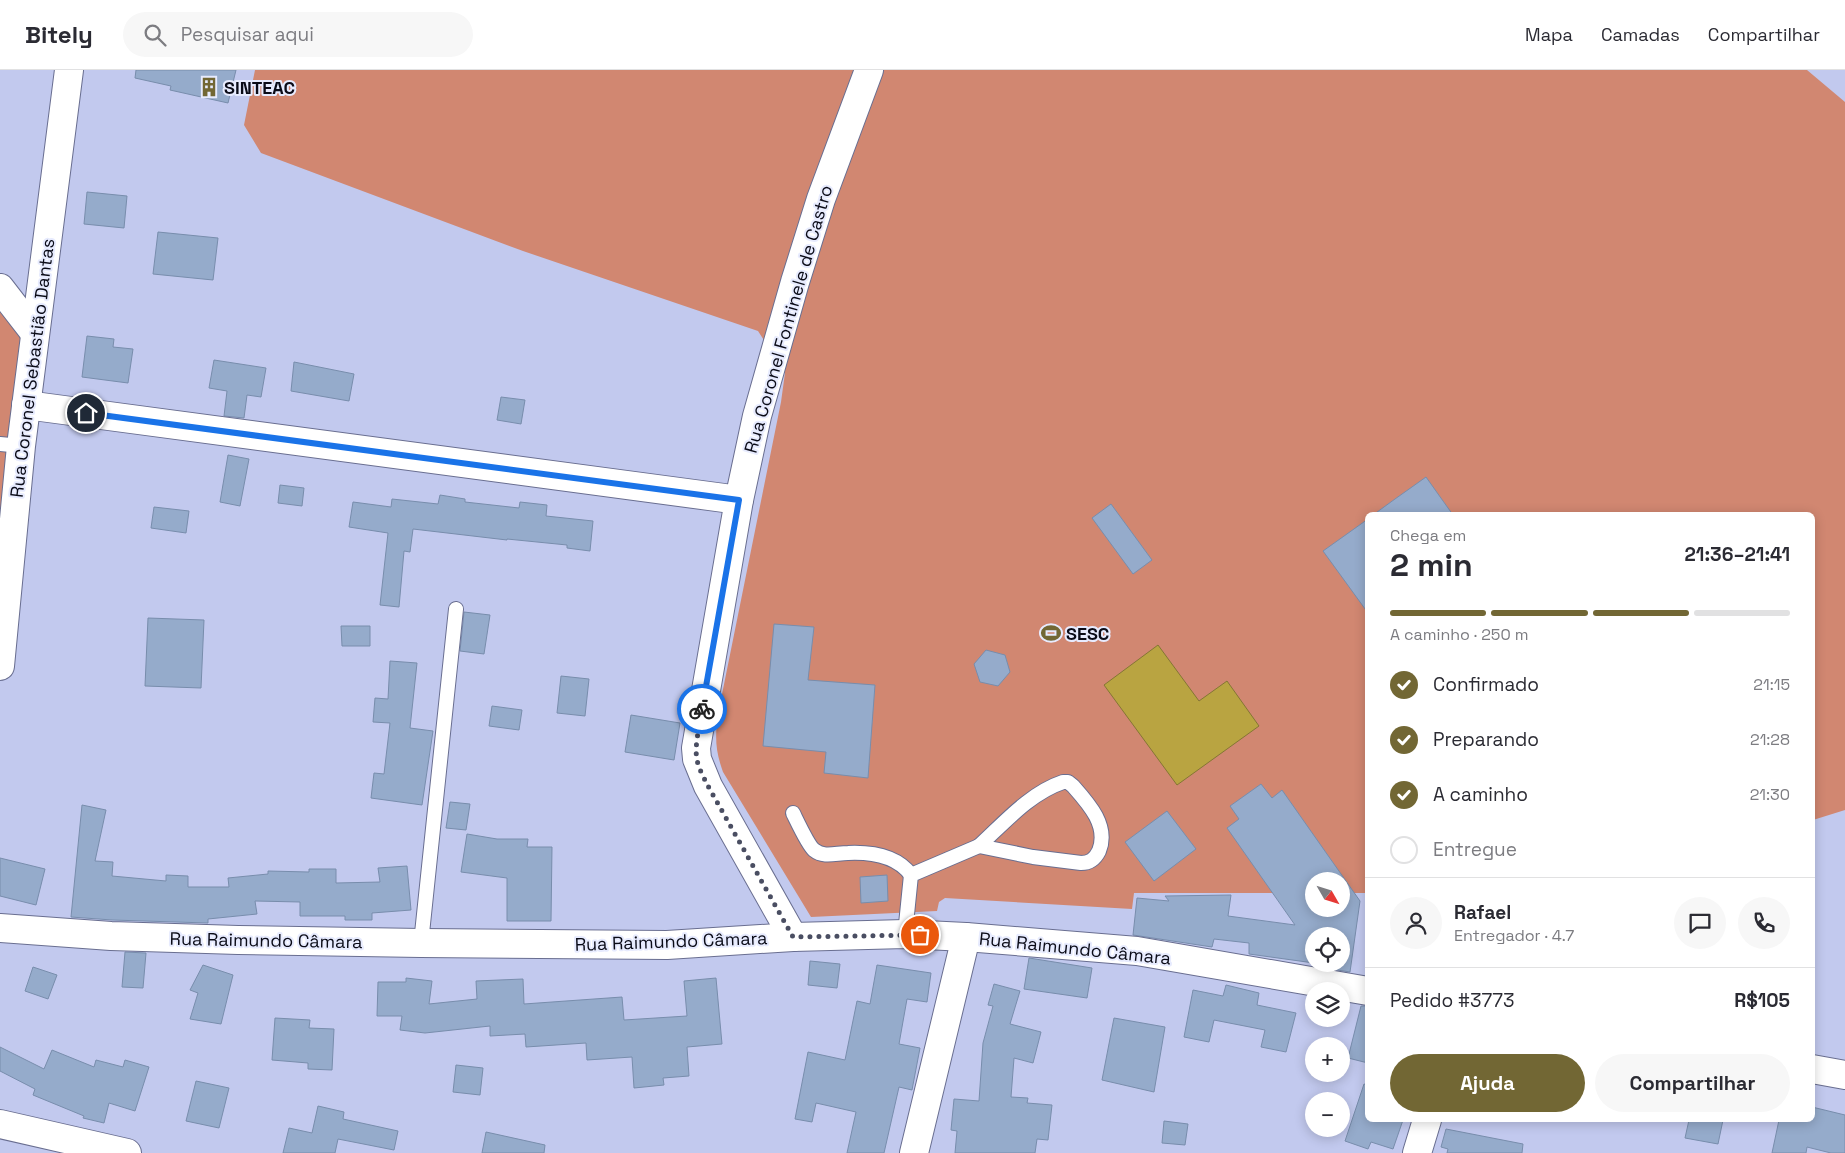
<!DOCTYPE html>
<html lang="pt">
<head>
<meta charset="utf-8">
<style>
	body { margin:0; font-family:"Space Grotesk",sans-serif; background:#f7f7f7; color:#2b2b33; height:100vh; display:flex; flex-direction:column; font-size:19px; white-space:nowrap }
	* { box-sizing:border-box; margin:0 }
	p { font-size:16px; color:#7c7c81 }
	.icon { flex:none; width:28px; height:28px; fill:none; stroke:currentColor; stroke-width:2; stroke-linecap:round; stroke-linejoin:round }
	.map { position:relative; flex:1; overflow:hidden }
	.side { position:absolute; left:1365px; top:442px; width:450px; height:610px; display:flex; flex-direction:column; background:#fff; border-radius:8px; box-shadow:0 2px 12px #0003 }
	.side>* { flex:none }
	.needle { width:32px; rotate:129deg }
	.controls { position:absolute; left:1305px; top:802px; display:grid; gap:10px }
	.controls a { display:grid; place-items:center; width:45px; height:45px; border-radius:50%; background:#fff; box-shadow:0 2px 12px #0003; font-size:25px }
	.pin { position:absolute; display:grid; place-items:center; width:42px; height:42px; color:#fff; margin:-21px; border:2px solid #fff; border-radius:50%; box-shadow:0 1px 5px #0007 }
	.courier { position:absolute; display:grid; place-items:center; width:50px; height:50px; margin:-25px; border:4px solid #1a73e8; border-radius:50%; background:#fff; color:#222; box-shadow:0 1px 6px #0007 }
	.summary em { font-style:normal; font-weight:700 }
	.summary div { display:flex; flex-direction:column-reverse }
	.summary { display:flex; align-items:center; justify-content:space-between; height:85px; padding:0 25px }
	h1 { font-size:32px; font-weight:700; line-height:38px }
	.bar { display:grid; grid-template-columns:repeat(4,1fr); gap:8px 5px; align-content:center; height:60px; padding:0 25px }
	.bar i { height:6px; border-radius:4px; background:#e1e1e2 }
	.bar .selected { background:#726734 }
	.bar p { grid-column:span 4 }
	.line { display:flex; align-items:center; gap:12px; padding:0 25px; border-top:1px solid #e1e1e2 }
	.line div { flex:1 }
	.round { display:grid; place-items:center; flex:none; width:52px; height:52px; border-radius:26px; background:#f7f7f7 }
	ol { padding:0 25px; list-style:none }
	li { display:flex; align-items:center; gap:15px; height:55px }
	li p { margin-inline-start:auto }
	li .icon { padding:5px; border-radius:50%; background:#726734; color:#fff; stroke-width:4 }
	li:last-child { color:#7c7c81 }
	li i { width:28px; height:28px; border:2px solid #e1e1e2; border-radius:50% }
	.primary-button { display:flex; gap:10px; margin-top:auto; padding:10px 25px }
	.primary-button a { flex:1; height:58px; border-radius:30px; background:#726734; color:#fff; font-size:20px; font-weight:700; line-height:58px; text-align:center }
	.primary-button a+a { background:#f7f7f7; color:#2b2b33 }
	header { display:flex; align-items:center; gap:30px; box-sizing:border-box; height:70px; padding:0 25px; background:#fff; border-bottom:1px solid #e1e1e2 }
	header strong { font-size:24px }
	nav { display:flex; gap:28px; margin-inline-start:auto; font-size:18px }
	.search { width:350px; height:45px; background:#f7f7f7; display:flex; align-items:center; gap:12px; box-sizing:border-box; padding:0 18px; border-radius:28px; color:#7c7c81; font-size:19px }
	.map>svg:first-child { display:block }
	.green { fill:#d18771 }
	.water { fill:#b9a441; stroke:#847634 }
	.building { fill:#95abcb; stroke:#788dac; fill-rule:evenodd }
	.lines { fill:none; stroke-linecap:round; stroke-linejoin:round }
	.lane-casing { stroke:#696e90; stroke-width:16 }
	.street-casing { stroke:#696e90; stroke-width:30 }
	.lane { stroke:#fff; stroke-width:14 }
	.street { stroke:#fff; stroke-width:28 }
	.done { stroke:#4a4e62; stroke-width:5; stroke-dasharray:0 9 }
	.route { stroke:#1a73e8; stroke-width:6 }
	.labels { text-anchor:middle; dominant-baseline:central; stroke-width:4; stroke-linejoin:round; paint-order:stroke }
	.poi-label { font-size:18px; font-weight:bold; fill:#0a0b17; stroke:#e7ebfe; text-anchor:start }
	.street-label { font-size:18px; fill:#0a0b17; stroke:#e7ebfe }
</style>
</head>
<body>
<header>
<strong>Bitely</strong>
<div class="search"><svg class="icon" aria-label="search" viewBox="0 0 24 24"><circle cx="10" cy="10" r="6"/><path d="M15 15l6 6"/></svg>Pesquisar aqui</div>
<nav><a>Mapa</a><a>Camadas</a><a>Compartilhar</a></nav>
</header>
<div class="map">
<svg width="1845" height="1083" viewBox="0 0 1845 1083">
	<rect width="100%" height="100%" fill="#c2c9ee"/>
	<g class="green">
		<path d="M255,0H1807L1845,32V740L1813,750L1812,445H1368L1367,823H1341V811H1314V823H1134L1132,839L945,828L939,832L937,841L811,847L723,702C715,680 715,666 718,644L781,332L785,303L758,261L523,181L261,83L244,55Z"/>
		<path d="M0,230L26,265L0,514Z"/>
	</g>
	<path class="water" d="M1158,575L1199,631L1227,611L1259,656L1177,715L1104,615Z"/>
	<g class="building">
		<path d="M136,0H236L228,33L170,20L171,16L135,8Z"/>
		<path d="M87,122L127,126L124,158L84,154Z"/>
		<path d="M158,162L218,168L213,210L153,204Z"/>
		<path d="M87,266L114,269L113,277L133,279L128,313L82,307Z"/>
		<path d="M214,290L266,298L261,327L247,325L244,348L224,346L227,321L209,318Z"/>
		<path d="M294,292L354,304L349,331L291,321Z"/>
		<path d="M501,327L525,330L521,354L497,350Z"/>
		<path d="M228,385L249,389L240,436L220,432Z"/>
		<path d="M1426,407L1453,445H1373L1395,429Z"/>
		<path d="M280,415L304,418L302,436L278,433Z"/>
		<path d="M440,425L465,429V432L519,438L520,432L547,435L546,446L593,451L590,481L567,478V475L507,469V470L413,459L410,482L404,481L399,537L380,535L388,463L349,457L353,432L391,437L392,429L438,434Z"/>
		<path d="M1111,434L1152,490L1133,504L1092,448Z"/>
		<path d="M154,437L189,441L186,463L151,458Z"/>
		<path d="M1368,449V543L1323,481Z"/>
		<path d="M464,542L490,545L484,584L460,581Z"/>
		<path d="M148,548L204,550L201,618L145,616Z"/>
		<path d="M774,554L814,557L808,610L875,615L868,708L824,703L826,682L763,676Z"/>
		<path d="M341,556H370V576H342Z"/>
		<path d="M986,580L1005,585L1010,602L998,616L980,612L974,594Z"/>
		<path d="M390,591L417,593L410,658L433,661L422,735L371,728L374,703L384,704L390,653L373,652L375,628L388,629Z"/>
		<path d="M561,606L589,609L585,646L557,643Z"/>
		<path d="M492,636L522,640L519,660L489,656Z"/>
		<path d="M631,645L680,653L674,690L625,682Z"/>
		<path d="M1261,714L1272,728L1282,720L1360,831L1350,902L1319,897L1320,894H1318H1341V866H1314V893L1249,884V873L1214,869L1212,877L1133,865L1137,828L1169,831L1165,826L1231,825L1228,846L1295,855L1227,758L1239,749L1230,736ZM1314,811H1341V839H1314Z"/>
		<path d="M450,732L470,734L466,760L446,758Z"/>
		<path d="M82,735L106,740L95,791L113,792L112,806L166,811V805L188,806V817H229L228,808L268,804V801L309,802V799H336V813L380,812L378,798L407,796L411,840L372,843V850H345V846H300V832L255,831L257,844L208,849V853L112,850L71,847Z"/>
		<path d="M1167,741L1196,779L1154,811L1125,772Z"/>
		<path d="M467,764L497,769H528L527,777H552L551,851H507V808L461,802Z"/>
		<path d="M0,788L45,799L36,835L0,826Z"/>
		<path d="M887,805L888,831L861,833L860,807Z"/>
		<path d="M125,882L146,883L143,918L122,917Z"/>
		<path d="M1029,888L1092,898L1087,928L1024,919Z"/>
		<path d="M810,891L840,894L837,918L808,915Z"/>
		<path d="M203,895L233,905L221,954L190,949L198,923L190,920Z"/>
		<path d="M877,895L931,903L927,932L907,929L899,974L920,978L912,1020L899,1017L884,1083H847L856,1042L816,1033L812,1052L795,1049L808,982L845,990L857,931L870,934Z"/>
		<path d="M33,897L57,905L48,929L25,921Z"/>
		<path d="M406,908L432,911L429,934L477,929L476,911L523,909L524,934L622,927L624,950L687,946L684,911L716,908L722,974L687,977L689,1006L663,1008L664,1015L634,1018L632,987L587,990L586,973L526,977L525,964L490,966V956L425,963L400,960L402,946H377L378,912H406Z"/>
		<path d="M994,914L1020,921L1010,954L1041,962L1033,993L1014,988L1011,1027L1028,1028L1027,1033L1052,1035L1048,1070L1037,1069L1035,1083H955L957,1061L951,1060L954,1029L979,1031L983,973L993,936L988,935Z"/>
		<path d="M1226,915L1259,923L1257,935L1296,943L1286,982L1261,977L1265,960L1214,950L1209,972L1184,967L1193,920L1223,926Z"/>
		<path d="M1361,936H1368V993L1348,988Z"/>
		<path d="M275,948L310,950L309,958L334,959L332,1000L308,999V993L272,990Z"/>
		<path d="M1114,948L1165,957L1154,1022L1102,1010Z"/>
		<path d="M0,977L44,999L52,980L94,997L96,990L123,997L125,990L149,997L135,1041L109,1033L104,1053L83,1048L84,1046L33,1025L35,1019L0,1001Z"/>
		<path d="M456,995L483,998L480,1025L453,1022Z"/>
		<path d="M196,1011L229,1018L219,1058L186,1051Z"/>
		<path d="M1364,1014L1368,1015V1050H1403L1393,1079L1371,1072L1368,1079L1345,1071Z"/>
		<path d="M318,1036L344,1042L343,1049L398,1061L394,1080L338,1069L335,1083H283L289,1058L312,1063Z"/>
		<path d="M1812,1037L1845,1045V1083H1831L1807,1077L1806,1083H1772L1779,1050H1812Z"/>
		<path d="M1689,1050H1723L1718,1074L1685,1068Z"/>
		<path d="M1164,1051L1188,1054L1185,1075L1162,1073Z"/>
		<path d="M1446,1059L1523,1074L1522,1083H1447L1448,1079L1441,1077Z"/>
		<path d="M486,1062L545,1075L544,1083H482Z"/>
	</g>
	<g class="lines">
		<defs>
			<g id="lane">
				<path d="M0,374L21,376"/>
				<path d="M1063,712H1068L1073,716C1089,734 1109,756 1099,781C1095,789 1090,793 1081,793L1033,787L979,776C1004,753 1030,723 1063,712Z"/>
				<path d="M793,743C797,751 808,775 814,780C824,788 836,783 848,783C871,782 897,786 911,805"/>
				<path d="M905,864L911,805L979,776"/>
				<path d="M421,873L456,539"/>
			</g>
			<g id="street">
				<path d="M0,218L34,262"/>
				<path d="M26,335L739,430"/>
				<path d="M0,596L21,376L69,0"/>
				<path d="M0,858L111,866L238,870L421,873L667,875L793,867L905,864L966,867L1137,881L1368,921"/>
				<path d="M793,867L708,716L697,689L696,678L739,430L757,346L795,212L821,129L869,0"/>
				<path d="M1812,999L1845,1005"/>
				<path d="M0,1054L127,1083"/>
				<path d="M914,1083L966,867"/>
				<path d="M1417,1083L1427,1050"/>
			</g>
		</defs>
		<use href="#lane" class="lane-casing"/>
		<use href="#street" class="street-casing"/>
		<use href="#lane" class="lane"/>
		<use href="#street" class="street"/>
	</g>
	<g class="lines">
		<path class="done" d="M702,639C700,655 694,675 697,690C699,699 704,708 708,716L793,867L920,865"/>
		<path class="route" d="M86,343L739,430L702,639"/>
	</g>
	<defs>
		<symbol id="building-bare" viewBox="-9 -9 18 18"><path d="M-4-6H4V6H1V3H-1V6H-4ZM-2.5-4.3h1.7v1.8h-1.7ZM.8-4.3h1.7v1.8H.8ZM-2.5-1h1.7V.8h-1.7ZM.8-1h1.7V.8H.8Z" fill="#726734" stroke="#e7ebfe" stroke-width="2.5" paint-order="stroke"/></symbol>
		<symbol id="stadium-bare" viewBox="-9 -9 18 18"><path d="M0-5a6.5 5 0 1 0 0 10a6.5 5 0 1 0 0-10ZM-3.5-1.8h7v3.6h-7Z" fill="#726734" stroke="#e7ebfe" stroke-width="2.5" paint-order="stroke"/></symbol>
	</defs>
	<g fill-rule="evenodd">
		<use href="#building-bare" x="195" y="3" width="28" height="28"/>
		<use href="#stadium-bare" x="1037" y="549" width="28" height="28"/>
	</g>
	<g class="labels">
		<g class="poi-label">
			<text x="224" y="17">SINTEAC</text>
			<text x="1066" y="563">SESC</text>
		</g>
		<g class="street-label">
			<text transform="translate(788 249) rotate(-74)">Rua Coronel Fontinele de Castro</text>
			<text transform="translate(32 298) rotate(-83)">Rua Coronel Sebastião Dantas</text>
			<text transform="translate(266 870) rotate(1)">Rua Raimundo Câmara</text>
			<text transform="translate(671 871) rotate(-2)">Rua Raimundo Câmara</text>
			<text transform="translate(1075 878) rotate(6)">Rua Raimundo Câmara</text>
		</g>
	</g>
</svg>
<div class="controls">
<a><svg class="needle" viewBox="-14 -14 28 28"><path d="M0-13l5 13h-10z" fill="#e53935"/><path d="M0 13l5-13h-10z" fill="#7c7c81"/></svg></a>
<a><svg class="icon" aria-label="locate" viewBox="0 0 24 24"><circle cx="12" cy="12" r="6"/><path d="M12 2v4M12 18v4M2 12h4M18 12h4"/></svg></a>
<a><svg class="icon" aria-label="layers" viewBox="0 0 24 24"><path d="M12 4l9 5-9 5-9-5zM3 14l9 5 9-5"/></svg></a>
<a>+</a>
<a>−</a>
</div>
<div class="pin" style="left:920px;top:865px;background:#ea580c"><svg class="icon" aria-label="bag" viewBox="0 0 24 24"><path d="M5 8h14l-1 12H6zM9 8a3 3 0 0 1 6 0"/></svg></div>
<div class="pin" style="left:86px;top:343px;background:#1f2937"><svg class="icon" aria-label="home" viewBox="0 0 24 24"><path d="M3 11l9-7 9 7M6 9v11h12V9"/></svg></div>
<div class="courier" style="left:702px;top:639px"><svg class="icon" aria-label="bike" viewBox="0 0 24 24"><circle cx="6" cy="16" r="4"/><circle cx="18" cy="16" r="4"/><path d="M6 16l4-8h5l3 8M10 8l3 8H6M13 5h3"/></svg></div>
<section class="side">
<div class="summary"><div><h1>2 min</h1><p>Chega em</p></div><em>21:36–21:41</em></div>
<div class="bar"><i class="selected"></i><i class="selected"></i><i class="selected"></i><i></i><p>A caminho · 250 m</p></div>
<ol>
<li><svg class="icon" aria-label="check" viewBox="0 0 24 24"><path d="M5 12l5 5 9-10"/></svg>Confirmado<p>21:15</p></li>
<li><svg class="icon" aria-label="check" viewBox="0 0 24 24"><path d="M5 12l5 5 9-10"/></svg>Preparando<p>21:28</p></li>
<li><svg class="icon" aria-label="check" viewBox="0 0 24 24"><path d="M5 12l5 5 9-10"/></svg>A caminho<p>21:30</p></li>
<li><i></i>Entregue</li>
</ol>
<div class="line" style="height:90px"><a class="round"><svg class="icon" aria-label="person" viewBox="0 0 24 24"><circle cx="12" cy="8" r="4"/><path d="M4 21q1-7 8-7t8 7"/></svg></a><div><b>Rafael</b><p>Entregador · 4.7</p></div><a class="round"><svg class="icon" aria-label="chat" viewBox="0 0 24 24"><path d="M4 5h16v11H9l-5 4z"/></svg></a><a class="round"><svg class="icon" aria-label="phone" viewBox="0 0 24 24"><path d="M5 4h4l2 5-3 2q2 4 5 5l2-3 5 2v4C11 20 4 13 5 4z"/></svg></a></div>
<div class="line" style="height:65px"><div>Pedido #3773</div><b>R$105</b></div>
<div class="primary-button"><a>Ajuda</a><a>Compartilhar</a></div>
</section>
</div>
</body>
</html>
